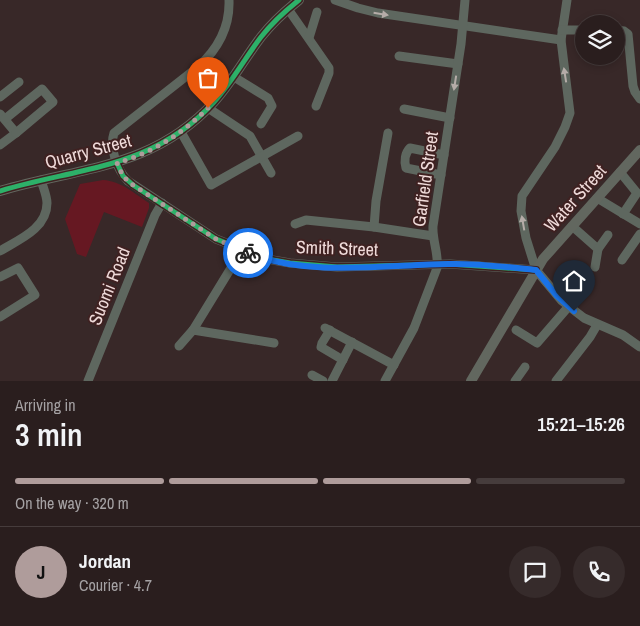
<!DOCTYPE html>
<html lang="en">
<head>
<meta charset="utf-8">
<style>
	body { margin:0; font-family:"Archivo Narrow",sans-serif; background:#362b2b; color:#f1f3f6; height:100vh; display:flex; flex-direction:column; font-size:19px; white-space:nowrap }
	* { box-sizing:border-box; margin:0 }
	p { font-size:16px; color:#a5a2a4 }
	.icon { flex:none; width:28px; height:28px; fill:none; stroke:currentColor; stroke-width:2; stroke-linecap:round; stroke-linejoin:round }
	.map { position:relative; height:381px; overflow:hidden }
	.side { display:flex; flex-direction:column; background:#2a1e1e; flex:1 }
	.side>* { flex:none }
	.controls { position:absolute; left:575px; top:15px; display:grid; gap:10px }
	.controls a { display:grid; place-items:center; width:50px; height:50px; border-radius:50%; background:#2a1e1e; box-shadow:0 2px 8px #0003,0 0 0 1px #463c3c; font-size:25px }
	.pin { position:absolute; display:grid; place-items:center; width:42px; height:42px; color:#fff; margin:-51px -21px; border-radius:50% 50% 50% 0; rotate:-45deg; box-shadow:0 0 5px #0007 }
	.pin .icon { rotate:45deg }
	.courier { position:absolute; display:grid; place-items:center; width:50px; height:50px; margin:-25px; border:4px solid #1a73e8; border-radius:50%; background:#fff; color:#222; box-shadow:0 1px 6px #0007 }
	.summary em { font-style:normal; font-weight:600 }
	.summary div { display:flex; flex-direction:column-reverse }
	.summary { display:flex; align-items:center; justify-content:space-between; height:85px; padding:0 15px }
	h1 { font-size:32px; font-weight:600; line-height:38px }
	.bar { display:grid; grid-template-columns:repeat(4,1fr); gap:8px 5px; align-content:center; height:60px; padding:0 15px }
	.bar i { height:6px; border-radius:4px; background:#463c3c }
	.bar .on { background:#af9c9b }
	.bar p { grid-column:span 4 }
	.line { display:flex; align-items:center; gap:12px; padding:0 15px; border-top:1px solid #463c3c }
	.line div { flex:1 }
	.round { display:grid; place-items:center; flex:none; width:52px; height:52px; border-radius:26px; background:#362b2b }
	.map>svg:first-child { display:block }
	.green { fill:#661822 }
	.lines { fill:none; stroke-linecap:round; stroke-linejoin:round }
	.minor { stroke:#5e675f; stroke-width:9 }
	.major { stroke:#62675f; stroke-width:10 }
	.cycleway-casing { stroke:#3f2121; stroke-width:8 }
	.cycleway { stroke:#2db169; stroke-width:5 }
	.oneway { fill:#b5aca8 }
	.done { stroke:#af9c9b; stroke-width:5; stroke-dasharray:0 9 }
	.route { stroke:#1a73e8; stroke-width:6 }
	.labels { text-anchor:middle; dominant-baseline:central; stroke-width:4; stroke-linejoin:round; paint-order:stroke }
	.street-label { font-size:18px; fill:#efdad9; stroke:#3f2121 }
</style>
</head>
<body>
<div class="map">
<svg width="640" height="381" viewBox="0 0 640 381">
	<rect width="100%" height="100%" fill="#382828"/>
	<path class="green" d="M103,180C121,181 135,194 149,203V208L142,227L104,212L86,257L77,254L65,219L80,184Z"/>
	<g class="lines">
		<g class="minor">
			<path d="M229,0C230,27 218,49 198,67L114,133C109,148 117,170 128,181L216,239L267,259L290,263L337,267L450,264L536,270"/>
			<path d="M335,0L358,8L378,13L561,40"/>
			<path d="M567,0L561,40L570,113L565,127L555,147L522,196L521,211L526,238L536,270L562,301L584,318L623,335L640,347"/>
			<path d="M288,9L329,68V73L316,106"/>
			<path d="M562,30H584"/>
			<path d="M616,30L624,31L628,34L633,86L635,92L640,99"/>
			<path d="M309,38L317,12"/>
			<path d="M399,56L458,64"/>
			<path d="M234,77L268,98L272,106L261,124"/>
			<path d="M0,97L19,82"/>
			<path d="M208,108L250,136L271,173"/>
			<path d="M404,109L450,118"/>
			<path d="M0,114L16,133L0,145"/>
			<path d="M5,119L42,89L53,102L16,133"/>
			<path d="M181,132L211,185L298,136"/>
			<path d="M620,172L637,193L623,214"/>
			<path d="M441,175L406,168C404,161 405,153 410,148L444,155"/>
			<path d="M597,198L640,224"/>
			<path d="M295,224L306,220L374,227L433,236"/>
			<path d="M572,226L598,249L595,267"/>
			<path d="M374,227L376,201L388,133"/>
			<path d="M598,249L608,235"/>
			<path d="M0,251C18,240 47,229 47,203C47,196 43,187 41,180"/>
			<path d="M622,260L640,234"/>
			<path d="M0,277L18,268L35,295L0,317"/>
			<path d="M325,328L394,365"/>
			<path d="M193,330L274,343"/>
			<path d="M330,330L322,343L321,347L343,360"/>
			<path d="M516,330L537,343L569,306"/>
			<path d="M179,346L193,330L242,250"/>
			<path d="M312,375L323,381"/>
			<path d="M88,381L155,215L162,203"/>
			<path d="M332,381L352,342"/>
			<path d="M385,381L414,328L437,268C439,254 432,240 433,226L461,44L465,0"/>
			<path d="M515,381L525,367"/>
			<path d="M556,381L590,337L597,325"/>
		</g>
		<g class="major">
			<path d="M0,191C80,167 153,169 214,102C232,82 245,58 261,37C272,23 285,11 299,0"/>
			<path d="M471,381L543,259L640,150"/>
		</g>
		<defs>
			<g id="cycleway">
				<path d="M117,163L123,176L133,185L216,239L267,259L290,263L337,267L450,264L536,270"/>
				<path d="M0,191C80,167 153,169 214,102C232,82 245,58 261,37C272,23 285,11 299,0"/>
			</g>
		</defs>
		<use href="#cycleway" class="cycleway-casing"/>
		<use href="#cycleway" class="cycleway"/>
	</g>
	<defs><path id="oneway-solid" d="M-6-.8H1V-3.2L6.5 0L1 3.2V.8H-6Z" transform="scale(1.25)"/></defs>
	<g class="oneway">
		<use href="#oneway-solid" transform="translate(381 14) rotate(9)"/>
		<use href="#oneway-solid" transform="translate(565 75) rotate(-99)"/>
		<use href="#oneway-solid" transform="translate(455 83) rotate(99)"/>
		<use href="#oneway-solid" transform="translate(523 223) rotate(-100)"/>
	</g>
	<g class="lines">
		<path class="done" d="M208,108C182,134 152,153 117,163L123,176L130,183L216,239L248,253"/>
		<path class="route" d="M248,253C308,277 385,265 448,264C477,263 507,267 536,270L557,296L574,311"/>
	</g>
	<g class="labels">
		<g class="street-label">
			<text transform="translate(88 151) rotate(-15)">Quarry Street</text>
			<text transform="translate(425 179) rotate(-82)">Garfield Street</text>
			<text transform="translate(575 198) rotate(-48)">Water Street</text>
			<text transform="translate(337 248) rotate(2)">Smith Street</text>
			<text transform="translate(109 286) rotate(-68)">Suomi Road</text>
		</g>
	</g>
</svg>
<div class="controls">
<a><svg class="icon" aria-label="layers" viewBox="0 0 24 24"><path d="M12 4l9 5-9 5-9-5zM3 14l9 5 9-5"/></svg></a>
</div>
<div class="pin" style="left:208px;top:108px;background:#ea580c"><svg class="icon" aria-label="bag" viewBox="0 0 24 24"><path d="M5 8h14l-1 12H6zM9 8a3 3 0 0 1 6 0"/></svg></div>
<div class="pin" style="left:574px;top:311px;background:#1f2937"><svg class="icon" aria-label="home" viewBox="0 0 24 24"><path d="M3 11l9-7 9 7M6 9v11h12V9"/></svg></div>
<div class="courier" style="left:248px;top:253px"><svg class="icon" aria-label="bike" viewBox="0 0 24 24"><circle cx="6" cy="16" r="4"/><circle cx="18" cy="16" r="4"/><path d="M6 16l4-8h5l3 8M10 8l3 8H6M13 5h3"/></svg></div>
</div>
<section class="side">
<div class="summary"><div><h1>3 min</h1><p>Arriving in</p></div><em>15:21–15:26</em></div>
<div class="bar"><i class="on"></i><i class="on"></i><i class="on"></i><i></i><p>On the way · 320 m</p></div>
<div class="line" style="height:90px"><b class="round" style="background:#af9c9b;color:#111">J</b><div><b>Jordan</b><p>Courier · 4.7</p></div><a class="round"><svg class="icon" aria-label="chat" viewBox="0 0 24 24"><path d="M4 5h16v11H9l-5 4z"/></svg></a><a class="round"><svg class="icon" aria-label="phone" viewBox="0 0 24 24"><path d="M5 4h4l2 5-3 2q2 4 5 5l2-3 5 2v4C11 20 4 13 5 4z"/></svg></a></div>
</section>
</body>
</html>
